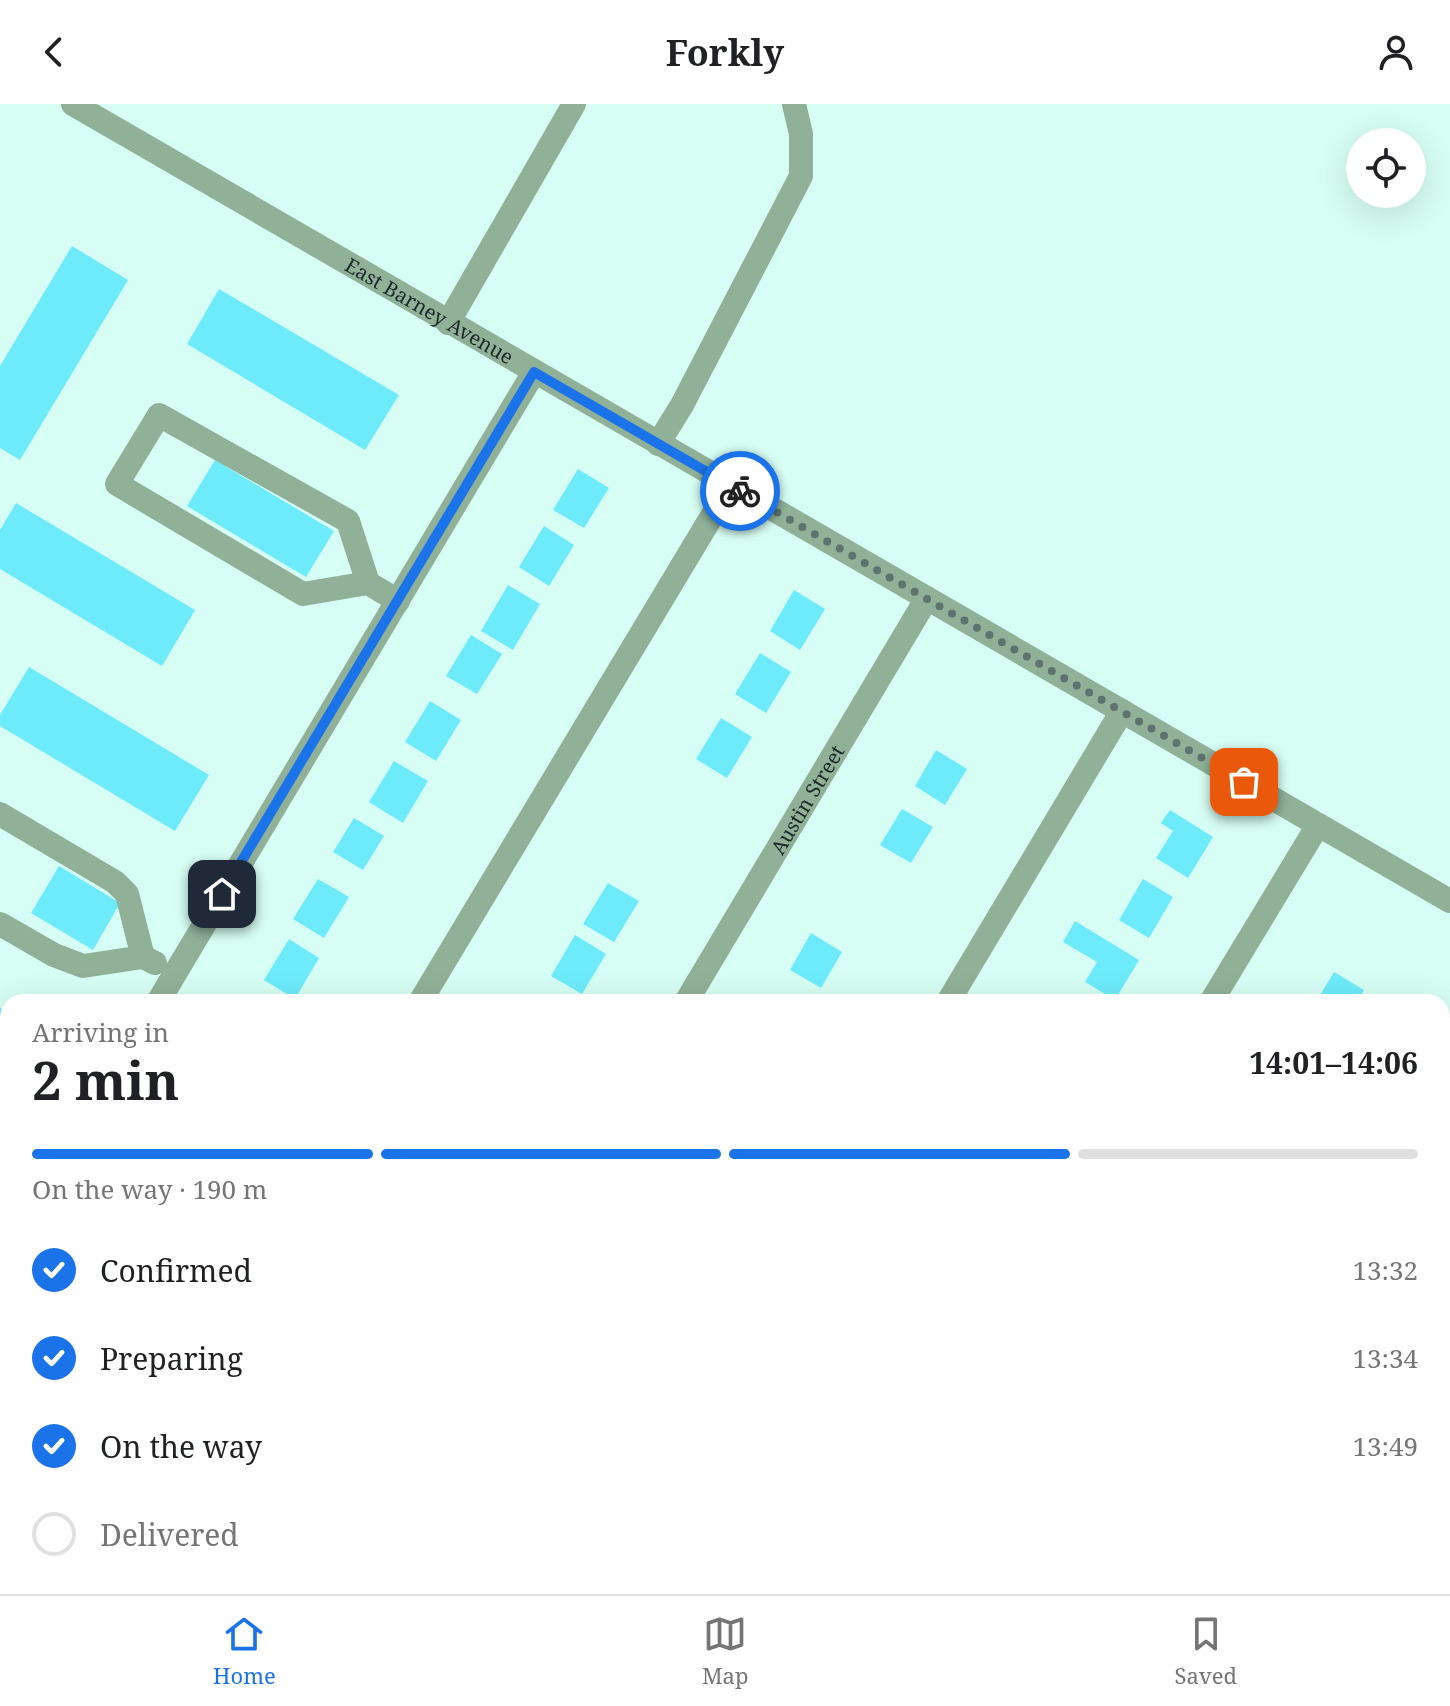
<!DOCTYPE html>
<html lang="en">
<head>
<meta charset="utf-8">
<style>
	body { margin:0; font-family:"Noto Serif",serif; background:#f2f2f2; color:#202124; height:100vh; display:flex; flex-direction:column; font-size:30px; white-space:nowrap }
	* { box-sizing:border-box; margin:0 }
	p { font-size:26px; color:#757577 }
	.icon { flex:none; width:44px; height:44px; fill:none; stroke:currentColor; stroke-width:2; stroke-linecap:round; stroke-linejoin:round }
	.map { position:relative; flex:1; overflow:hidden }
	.side { position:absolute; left:0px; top:890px; width:1450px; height:600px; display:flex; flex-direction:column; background:#fff; border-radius:24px 24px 0 0; box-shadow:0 8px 32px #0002 }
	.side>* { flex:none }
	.buttons { position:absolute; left:1346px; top:24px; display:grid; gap:16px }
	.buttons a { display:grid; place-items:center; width:80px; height:80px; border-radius:50%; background:#fff; box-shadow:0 8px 32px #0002; font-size:40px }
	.pin { position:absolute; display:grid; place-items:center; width:68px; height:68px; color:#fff; margin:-34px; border-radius:16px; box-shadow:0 4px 12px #0006 }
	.courier { position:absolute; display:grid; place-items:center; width:80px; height:80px; margin:-40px; border:6px solid #1a73e8; border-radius:50%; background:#fff; color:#222; box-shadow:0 2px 10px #0007 }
	.headline em { font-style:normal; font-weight:700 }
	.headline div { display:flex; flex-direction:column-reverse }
	.headline { display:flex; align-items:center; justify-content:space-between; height:136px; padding:0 32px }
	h1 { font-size:52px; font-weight:700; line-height:60px }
	.bar { display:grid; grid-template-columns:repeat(4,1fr); gap:12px 8px; align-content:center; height:96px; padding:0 32px }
	.bar i { height:10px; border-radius:6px; background:#e0e0e0 }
	.bar .selected { background:#1a73e8 }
	.bar p { grid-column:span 4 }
	ol { padding:0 32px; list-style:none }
	li { display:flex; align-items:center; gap:24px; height:88px }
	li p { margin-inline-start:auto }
	li .icon { padding:8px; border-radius:50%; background:#1a73e8; color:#fff; stroke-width:4 }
	li:last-child { color:#757577 }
	li i { width:44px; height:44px; border:4px solid #e0e0e0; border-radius:50% }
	header { display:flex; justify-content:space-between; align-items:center; height:104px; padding:0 32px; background:#fff; font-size:36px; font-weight:700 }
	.dock { display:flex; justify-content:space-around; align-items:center; height:112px; border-top:2px solid #e0e0e0; background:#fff; font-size:22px; color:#757577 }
	.dock a { display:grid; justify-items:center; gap:4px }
	.dock .selected { color:#1a73e8 }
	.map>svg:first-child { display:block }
	.building { fill:#6debfa }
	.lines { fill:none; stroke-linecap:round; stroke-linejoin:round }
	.minor { stroke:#90b198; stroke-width:24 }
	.major { stroke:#37784c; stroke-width:24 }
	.done { stroke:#5d746e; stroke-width:8; stroke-dasharray:0 14.4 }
	.route { stroke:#1a73e8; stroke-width:10 }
	.labels { text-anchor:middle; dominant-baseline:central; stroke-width:7; stroke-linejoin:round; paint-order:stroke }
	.street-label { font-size:20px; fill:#1b2926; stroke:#d7fef4 }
</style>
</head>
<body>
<header><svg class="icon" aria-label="back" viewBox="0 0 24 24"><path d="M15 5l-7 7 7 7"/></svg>Forkly<svg class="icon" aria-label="person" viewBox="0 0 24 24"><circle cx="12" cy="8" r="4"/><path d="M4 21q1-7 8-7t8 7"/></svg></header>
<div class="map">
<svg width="1450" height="1490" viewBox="0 0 1450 1490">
	<rect width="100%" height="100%" fill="#d7fef4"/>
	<g class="building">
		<path d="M72,142L128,176L20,356L0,344V262Z"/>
		<path d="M219,185L399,291L365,346L187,240Z"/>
		<path d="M215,356L334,427L306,473L187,402Z"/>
		<path d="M578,365L609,384L584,424L553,406Z"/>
		<path d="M16,399L195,506L162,562L0,465V426Z"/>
		<path d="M544,422L574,441L549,482L519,463Z"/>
		<path d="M508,481L540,500L513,546L481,527Z"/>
		<path d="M794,486L825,505L800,546L770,527Z"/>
		<path d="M471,531L502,550L477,590L446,572Z"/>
		<path d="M760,549L791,568L766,609L735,590Z"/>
		<path d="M29,563L209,671L175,727L0,622V611Z"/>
		<path d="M430,597L461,616L436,657L405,638Z"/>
		<path d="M721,614L752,633L727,674L696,655Z"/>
		<path d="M936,646L967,665L945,701L915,682Z"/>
		<path d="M394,657L428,677L403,719L369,698Z"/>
		<path d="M902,705L933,723L911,759L880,741Z"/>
		<path d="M1170,706L1213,733L1188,774L1156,754L1173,727L1161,719Z"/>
		<path d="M354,714L384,732L363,766L333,748Z"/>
		<path d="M59,762L120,799L93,846L31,809Z"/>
		<path d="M318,775L349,793L324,834L293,815Z"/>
		<path d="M1143,775L1173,793L1149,834L1119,816Z"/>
		<path d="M608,779L639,797L614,838L583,820Z"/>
		<path d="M1075,817L1139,856L1115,896L1085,878L1097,858L1063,838Z"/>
		<path d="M811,829L842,848L821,884L790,866Z"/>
		<path d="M575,831L606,850L582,890L551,872Z"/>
		<path d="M289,835L319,854L295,895L264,876Z"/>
		<path d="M1334,868L1364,886L1357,898H1316Z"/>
		<path d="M772,890L785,898H767Z"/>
		<path d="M0,904L8,909V948L0,961Z"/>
		<path d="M0,1317L8,1322V1368L0,1363Z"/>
		<path d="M195,1482H199L213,1490H190Z"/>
		<path d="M434,1482L447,1490H429Z"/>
		<path d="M948,1482H1000L995,1490H951L946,1487Z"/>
	</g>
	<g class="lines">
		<g class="minor">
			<path id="s1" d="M73,0L1450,797"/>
			<path d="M448,219L574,0"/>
			<path d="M658,340L682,301L801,72V30L794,0"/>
			<path d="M368,479L348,417L159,311L117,380L303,490L368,479L398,497"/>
			<path d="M0,710L115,778L127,790L143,853"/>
			<path d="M0,820L54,851L83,862L143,853L155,859"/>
			<path d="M158,898L534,268"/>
			<path d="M420,898L730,382"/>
			<path id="s2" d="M686,898L927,494"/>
			<path d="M948,898L1122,607"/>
			<path d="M1211,898L1318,721"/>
			<path d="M1442,950L1450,937"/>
			<path d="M0,1164L8,1151"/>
			<path d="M817,1482L831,1490"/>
			<path d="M1437,1482L1449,1490"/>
			<path d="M66,1490L71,1482"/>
			<path d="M331,1490L336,1482"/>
			<path d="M595,1490L600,1482"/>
			<path d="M857,1490L862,1482"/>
			<path d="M1120,1490L1125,1482"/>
		</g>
		<g class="major">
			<path d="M1442,1399L1450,1385"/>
			<path d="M1387,1490L1392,1482"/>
		</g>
	</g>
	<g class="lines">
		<path class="done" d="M740,387L1244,678"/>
		<path class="route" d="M222,790L534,268L740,387"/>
	</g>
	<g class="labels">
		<g class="street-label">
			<text stroke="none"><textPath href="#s1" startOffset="412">East Barney Avenue</textPath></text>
			<text stroke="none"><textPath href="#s2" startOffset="236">Austin Street</textPath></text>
		</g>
	</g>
</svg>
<div class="buttons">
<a><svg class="icon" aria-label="locate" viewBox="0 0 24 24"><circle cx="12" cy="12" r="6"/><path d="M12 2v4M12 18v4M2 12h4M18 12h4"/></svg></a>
</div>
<div class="pin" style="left:1244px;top:678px;background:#ea580c"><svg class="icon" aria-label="bag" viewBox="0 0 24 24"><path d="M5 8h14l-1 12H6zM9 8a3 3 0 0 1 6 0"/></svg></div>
<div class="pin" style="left:222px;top:790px;background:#1f2937"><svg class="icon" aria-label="home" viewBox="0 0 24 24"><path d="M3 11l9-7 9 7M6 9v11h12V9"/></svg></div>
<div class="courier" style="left:740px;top:387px"><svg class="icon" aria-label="bike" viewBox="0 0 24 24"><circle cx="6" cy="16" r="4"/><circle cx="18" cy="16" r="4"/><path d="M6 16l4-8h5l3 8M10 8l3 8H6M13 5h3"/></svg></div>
<section class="side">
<div class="headline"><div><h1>2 min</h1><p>Arriving in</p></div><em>14:01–14:06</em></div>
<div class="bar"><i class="selected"></i><i class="selected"></i><i class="selected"></i><i></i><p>On the way · 190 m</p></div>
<ol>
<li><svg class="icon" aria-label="check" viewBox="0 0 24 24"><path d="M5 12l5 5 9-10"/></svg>Confirmed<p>13:32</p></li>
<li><svg class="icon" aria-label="check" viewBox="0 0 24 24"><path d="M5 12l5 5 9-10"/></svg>Preparing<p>13:34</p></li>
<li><svg class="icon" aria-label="check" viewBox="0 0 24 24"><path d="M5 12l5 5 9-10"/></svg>On the way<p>13:49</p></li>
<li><i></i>Delivered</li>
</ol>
</section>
</div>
<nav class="dock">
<a class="selected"><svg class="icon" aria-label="home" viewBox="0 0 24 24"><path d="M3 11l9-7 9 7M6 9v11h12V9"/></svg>Home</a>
<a><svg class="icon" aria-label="map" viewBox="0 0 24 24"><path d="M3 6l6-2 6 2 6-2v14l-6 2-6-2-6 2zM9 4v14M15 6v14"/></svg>Map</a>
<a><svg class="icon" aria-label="saved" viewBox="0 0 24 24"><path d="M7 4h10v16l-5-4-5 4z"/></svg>Saved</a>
</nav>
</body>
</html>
